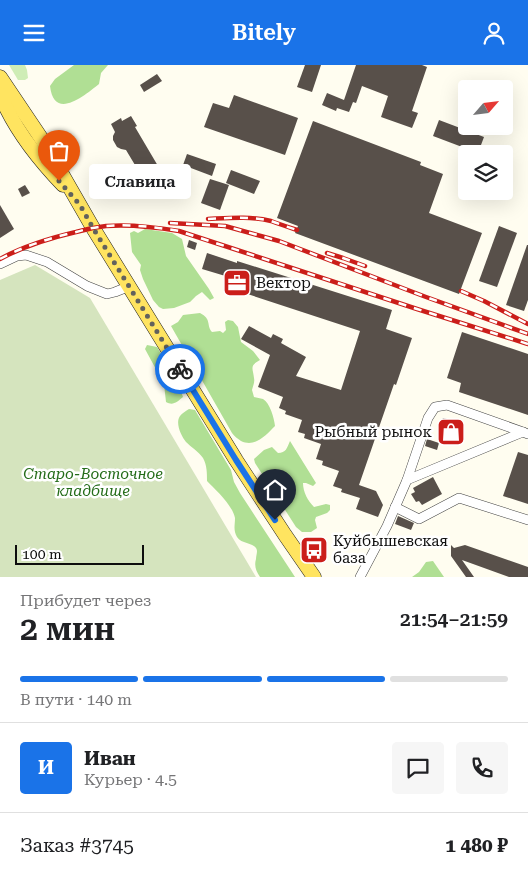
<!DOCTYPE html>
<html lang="ru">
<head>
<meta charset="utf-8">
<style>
	body { margin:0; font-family:"Roboto Serif",serif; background:#f6f6f6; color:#202124; height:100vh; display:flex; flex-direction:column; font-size:19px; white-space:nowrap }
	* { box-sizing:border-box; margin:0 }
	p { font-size:16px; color:#757577 }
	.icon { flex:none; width:28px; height:28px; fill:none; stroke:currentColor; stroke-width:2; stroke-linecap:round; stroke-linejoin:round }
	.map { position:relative; height:512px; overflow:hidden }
	.drawer { display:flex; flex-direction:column; background:#fff; flex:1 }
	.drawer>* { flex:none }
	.needle { width:32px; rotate:62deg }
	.tools { position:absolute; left:458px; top:15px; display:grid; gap:10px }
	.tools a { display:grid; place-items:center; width:55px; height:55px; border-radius:5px; background:#fff; box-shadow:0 5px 20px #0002; font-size:25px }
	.scale { position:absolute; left:15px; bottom:12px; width:129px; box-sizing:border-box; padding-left:5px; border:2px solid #0e0e0e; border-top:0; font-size:14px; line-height:18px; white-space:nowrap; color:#0e0e0e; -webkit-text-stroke:4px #fff; paint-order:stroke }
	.pin { position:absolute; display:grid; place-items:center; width:42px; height:42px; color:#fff; margin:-51px -21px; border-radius:50% 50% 50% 0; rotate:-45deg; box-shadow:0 0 5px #0007 }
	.pin .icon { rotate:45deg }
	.courier { position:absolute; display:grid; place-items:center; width:50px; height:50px; margin:-25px; border:4px solid #1a73e8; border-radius:50%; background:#fff; color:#222; box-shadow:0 1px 6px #0007 }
	.bubble { position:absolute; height:35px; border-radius:5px; background:#fff; box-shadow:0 5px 20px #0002; font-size:16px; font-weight:600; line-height:35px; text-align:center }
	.overview em { font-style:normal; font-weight:600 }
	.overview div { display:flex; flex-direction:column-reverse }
	.overview { display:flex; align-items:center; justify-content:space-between; height:85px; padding:0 20px }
	h1 { font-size:32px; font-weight:600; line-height:38px }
	.bar { display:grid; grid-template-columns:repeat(4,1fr); gap:8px 5px; align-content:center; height:60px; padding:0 20px }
	.bar i { height:6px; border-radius:4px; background:#e0e0e0 }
	.bar .on { background:#1a73e8 }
	.bar p { grid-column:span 4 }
	.line { display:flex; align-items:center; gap:12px; padding:0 20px; border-top:1px solid #e0e0e0 }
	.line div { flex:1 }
	.round { display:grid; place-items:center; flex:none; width:52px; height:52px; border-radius:5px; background:#f6f6f6 }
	header { display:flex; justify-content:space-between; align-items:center; height:65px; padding:0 20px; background:#1a73e8; color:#fff; font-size:22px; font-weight:600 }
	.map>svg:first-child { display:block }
	.green { fill:#cfedb6 }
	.forest { fill:#b0df94 }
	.cemetery { fill:#d5e4be }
	.building { fill:#58504a }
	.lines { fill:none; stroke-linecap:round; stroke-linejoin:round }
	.minor-casing { stroke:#414141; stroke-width:10 }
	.primary-casing { stroke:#1f1f1f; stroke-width:15 }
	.minor { stroke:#fff; stroke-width:9 }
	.primary { stroke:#ffe460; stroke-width:14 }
	.rail-casing { stroke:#cb1e1a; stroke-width:4.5 }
	.rail { stroke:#fff; stroke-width:2.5; stroke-dasharray:8; stroke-linecap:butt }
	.done { stroke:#62625d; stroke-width:5; stroke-dasharray:0 9 }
	.route { stroke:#1a73e8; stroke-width:6 }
	.labels { text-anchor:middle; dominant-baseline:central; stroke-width:5; stroke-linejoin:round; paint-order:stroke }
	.poi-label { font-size:15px; fill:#0e0e0e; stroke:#fff; text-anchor:start }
	.park-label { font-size:15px; font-style:italic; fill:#246c19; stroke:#fff }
</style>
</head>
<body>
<header><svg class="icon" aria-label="menu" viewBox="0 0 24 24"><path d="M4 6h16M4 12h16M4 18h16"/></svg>Bitely<svg class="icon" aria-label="person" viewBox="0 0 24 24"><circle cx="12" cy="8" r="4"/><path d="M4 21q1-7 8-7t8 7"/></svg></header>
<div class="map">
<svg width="528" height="512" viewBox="0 0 528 512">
	<rect width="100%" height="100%" fill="#fffdf0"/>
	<path class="green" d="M9,0H25L27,5L28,13L25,15H18Z"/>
	<g class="forest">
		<path d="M74,0H108L101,8L99,19C84,31 54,56 50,21L55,14Z"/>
		<path d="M145,164L172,168L182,174L186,191L209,224L214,233L210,235L202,227L196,231L190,237L174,243L163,244L159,242L153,235L143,214L140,205L141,200L132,187L130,168L134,166L138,168Z"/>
		<path d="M200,248C212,254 206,260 212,267L220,266L223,268L226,265L225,257L228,255L233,256L238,262L241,277L253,286L260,295C249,301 253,303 254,313C255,317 253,321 252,325L254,332C257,333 260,333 263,334C270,338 274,353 275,361C266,370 255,383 241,376C238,374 234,371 232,368L171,261L178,257L183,250Z"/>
		<path d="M147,280L157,282L178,317L183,332C177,337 173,341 166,337L164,319L145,284Z"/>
		<path d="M189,344L195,345L231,405L234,417L240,428L295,512H260C256,506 254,501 256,494C256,491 257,489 257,486C256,477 242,480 237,472C233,465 235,460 235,453C233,441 215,424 207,416C207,408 207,400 203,393C198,386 191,382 186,377C181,371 175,358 180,351C182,348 186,346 189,344Z"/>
		<path d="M290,376L316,418L313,421L306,418H303C303,427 308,436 314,442L326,439L330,440V445L327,448L316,452L315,455L317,463L311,467H302L296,462L255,398L254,394L264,385L272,382L278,388C286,388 287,383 290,376Z"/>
		<path d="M433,496L444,512H412L419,507L426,497Z"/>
	</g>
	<path class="cemetery" d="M35,200L90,233L256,512H0V215Z"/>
	<g class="building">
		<path d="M305,0H321L312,27L297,22Z"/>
		<path d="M356,0H422L427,2L412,46L418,48L412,63L381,52L388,31L362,21L356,38L353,37L349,47L337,43L336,46L322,40L327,28L344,35Z"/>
		<path d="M157,9L162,16L144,27L140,20Z"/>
		<path d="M234,30L298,53L285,90L204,62L213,38L229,43Z"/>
		<path d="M131,51L137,61L135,62L158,101L160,100L165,109L147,120L126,85L121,84L117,82L113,75V71L115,67L111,59L121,53L122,56Z"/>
		<path d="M439,55L484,72L478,88L433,71Z"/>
		<path d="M313,56L421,97L420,100L443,109L429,148L482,168L459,229L295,168L298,161L277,153Z"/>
		<path d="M187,89L216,99L212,111L183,100Z"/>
		<path d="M231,105L260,116L254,129L226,118Z"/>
		<path d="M210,114L229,120L220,145L201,138Z"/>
		<path d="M25,120L30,128L22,132L18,124Z"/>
		<path d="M0,140L14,164L0,173Z"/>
		<path d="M499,161L517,168L497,222L479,216Z"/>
		<path d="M189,175L197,178L195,185L187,182Z"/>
		<path d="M527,180H528V235L524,246L506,240Z"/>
		<path d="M207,188L237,198V196L392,245L386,264L412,273L396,320L394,319L359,420L376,426L383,440L378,452L356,444L360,433L341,427L342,424L333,421L339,406L322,400L323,396L316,394L321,379L304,373L305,369L298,367L302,355L285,349L286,346L279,343L283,332L258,322L270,290L241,274L249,261L271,273L273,269L283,274L281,278L306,292L296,311L341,325L360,266L229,223L232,213L202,204Z"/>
		<path d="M462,267L528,289V350L459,327L461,318L447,313Z"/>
		<path d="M443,353L455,356L450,371L438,367Z"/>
		<path d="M427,374L439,378L437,385L425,381Z"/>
		<path d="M518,387L528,390V439L503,431Z"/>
		<path d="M433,412L442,429L422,440L419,436L416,437L411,429L415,427L413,423Z"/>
		<path d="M398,451L414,458L411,465L395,459Z"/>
		<path d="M451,480L454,483L465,480L528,502V512H509L462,495L474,512H466L451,491Z"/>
	</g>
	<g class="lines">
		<defs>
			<g id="minor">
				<path d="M0,199L17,191L26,190L47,197L87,221L107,229L115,227L130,221"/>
				<path d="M407,415L428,353L435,342L447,340L523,367"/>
				<path d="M395,442L419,454L459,433L528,455"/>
				<path d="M360,512L387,461L407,415L523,367L528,369"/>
			</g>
			<g id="primary">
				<path d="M0,12L43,76L93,163L236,395L285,470L314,512"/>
				<path d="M0,29C14,64 37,93 63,120"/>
			</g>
		</defs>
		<use href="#minor" class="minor-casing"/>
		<use href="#primary" class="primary-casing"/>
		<use href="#minor" class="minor"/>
		<use href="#primary" class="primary"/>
		<defs>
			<g id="rail">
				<path d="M208,154C229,153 250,151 271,156C279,159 288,162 297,165"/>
				<path d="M170,158L225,161L279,176L426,232L528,269"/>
				<path d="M327,188L343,193L365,201"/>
				<path d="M0,194C24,181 50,173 76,167C86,164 96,162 106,161C131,159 155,162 179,166L417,244L528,279"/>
				<path d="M461,226L484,236L528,259"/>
			</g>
		</defs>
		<use href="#rail" class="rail-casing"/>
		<use href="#rail" class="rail"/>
	</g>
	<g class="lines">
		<path class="done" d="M59,116L80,140L93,163L180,304"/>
		<path class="route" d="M180,304L236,395L275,455"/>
	</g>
	<defs>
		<symbol id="office-square" viewBox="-11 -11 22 22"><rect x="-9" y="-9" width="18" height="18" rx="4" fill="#cb1e1a" stroke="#fff"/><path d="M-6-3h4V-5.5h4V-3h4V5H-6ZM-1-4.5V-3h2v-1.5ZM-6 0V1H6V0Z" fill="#fff"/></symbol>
		<symbol id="shop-square" viewBox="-11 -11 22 22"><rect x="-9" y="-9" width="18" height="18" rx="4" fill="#cb1e1a" stroke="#fff"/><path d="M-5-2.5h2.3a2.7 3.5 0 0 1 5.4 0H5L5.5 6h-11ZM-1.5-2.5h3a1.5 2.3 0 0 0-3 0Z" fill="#fff"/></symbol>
		<symbol id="bus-square" viewBox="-11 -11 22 22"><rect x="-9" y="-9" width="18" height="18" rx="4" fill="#cb1e1a" stroke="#fff"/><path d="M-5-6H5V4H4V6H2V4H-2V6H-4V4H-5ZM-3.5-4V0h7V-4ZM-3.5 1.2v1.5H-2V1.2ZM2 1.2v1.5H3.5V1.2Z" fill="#fff"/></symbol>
	</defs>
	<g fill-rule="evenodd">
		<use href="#office-square" x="221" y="202" width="32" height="32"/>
		<use href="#shop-square" x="435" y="351" width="32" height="32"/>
		<use href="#bus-square" x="298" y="469" width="32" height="32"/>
	</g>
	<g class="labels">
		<g class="poi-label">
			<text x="256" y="218">Вектор</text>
			<text x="432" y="367" text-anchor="end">Рыбный рынок</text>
			<text x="333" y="476">Куйбышевская<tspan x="333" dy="17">база</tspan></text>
		</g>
		<g class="park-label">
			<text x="93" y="409">Старо-Восточное<tspan x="93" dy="17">кладбище</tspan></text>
		</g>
	</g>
</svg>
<div class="tools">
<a><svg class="needle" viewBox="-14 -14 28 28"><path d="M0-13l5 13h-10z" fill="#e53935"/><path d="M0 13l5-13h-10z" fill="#757577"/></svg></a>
<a><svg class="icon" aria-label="layers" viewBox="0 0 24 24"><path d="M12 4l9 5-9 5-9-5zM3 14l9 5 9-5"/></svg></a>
</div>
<div class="scale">100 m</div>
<div class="pin" style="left:59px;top:116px;background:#ea580c"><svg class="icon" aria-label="bag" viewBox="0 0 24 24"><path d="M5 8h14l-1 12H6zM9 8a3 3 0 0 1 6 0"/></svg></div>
<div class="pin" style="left:275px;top:455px;background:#1f2937"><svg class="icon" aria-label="home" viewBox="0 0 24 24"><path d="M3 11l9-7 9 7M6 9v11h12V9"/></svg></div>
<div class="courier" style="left:180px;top:304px"><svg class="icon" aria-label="bike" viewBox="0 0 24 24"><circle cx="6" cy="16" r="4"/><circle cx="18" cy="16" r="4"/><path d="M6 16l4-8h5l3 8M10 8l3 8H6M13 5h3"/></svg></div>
<div class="bubble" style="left:89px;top:99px;width:102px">Славица</div>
</div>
<section class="drawer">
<div class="overview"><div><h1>2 мин</h1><p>Прибудет через</p></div><em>21:54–21:59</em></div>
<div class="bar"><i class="on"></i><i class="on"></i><i class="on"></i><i></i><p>В пути · 140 m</p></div>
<div class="line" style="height:90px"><b class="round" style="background:#1a73e8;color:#fff">И</b><div><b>Иван</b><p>Курьер · 4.5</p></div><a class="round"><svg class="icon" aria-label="chat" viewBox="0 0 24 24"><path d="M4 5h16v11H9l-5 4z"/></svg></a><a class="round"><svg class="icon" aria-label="phone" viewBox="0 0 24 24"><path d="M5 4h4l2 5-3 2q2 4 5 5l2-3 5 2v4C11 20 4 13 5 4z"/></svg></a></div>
<div class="line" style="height:65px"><div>Заказ #3745</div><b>1 480 ₽</b></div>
</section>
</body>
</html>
